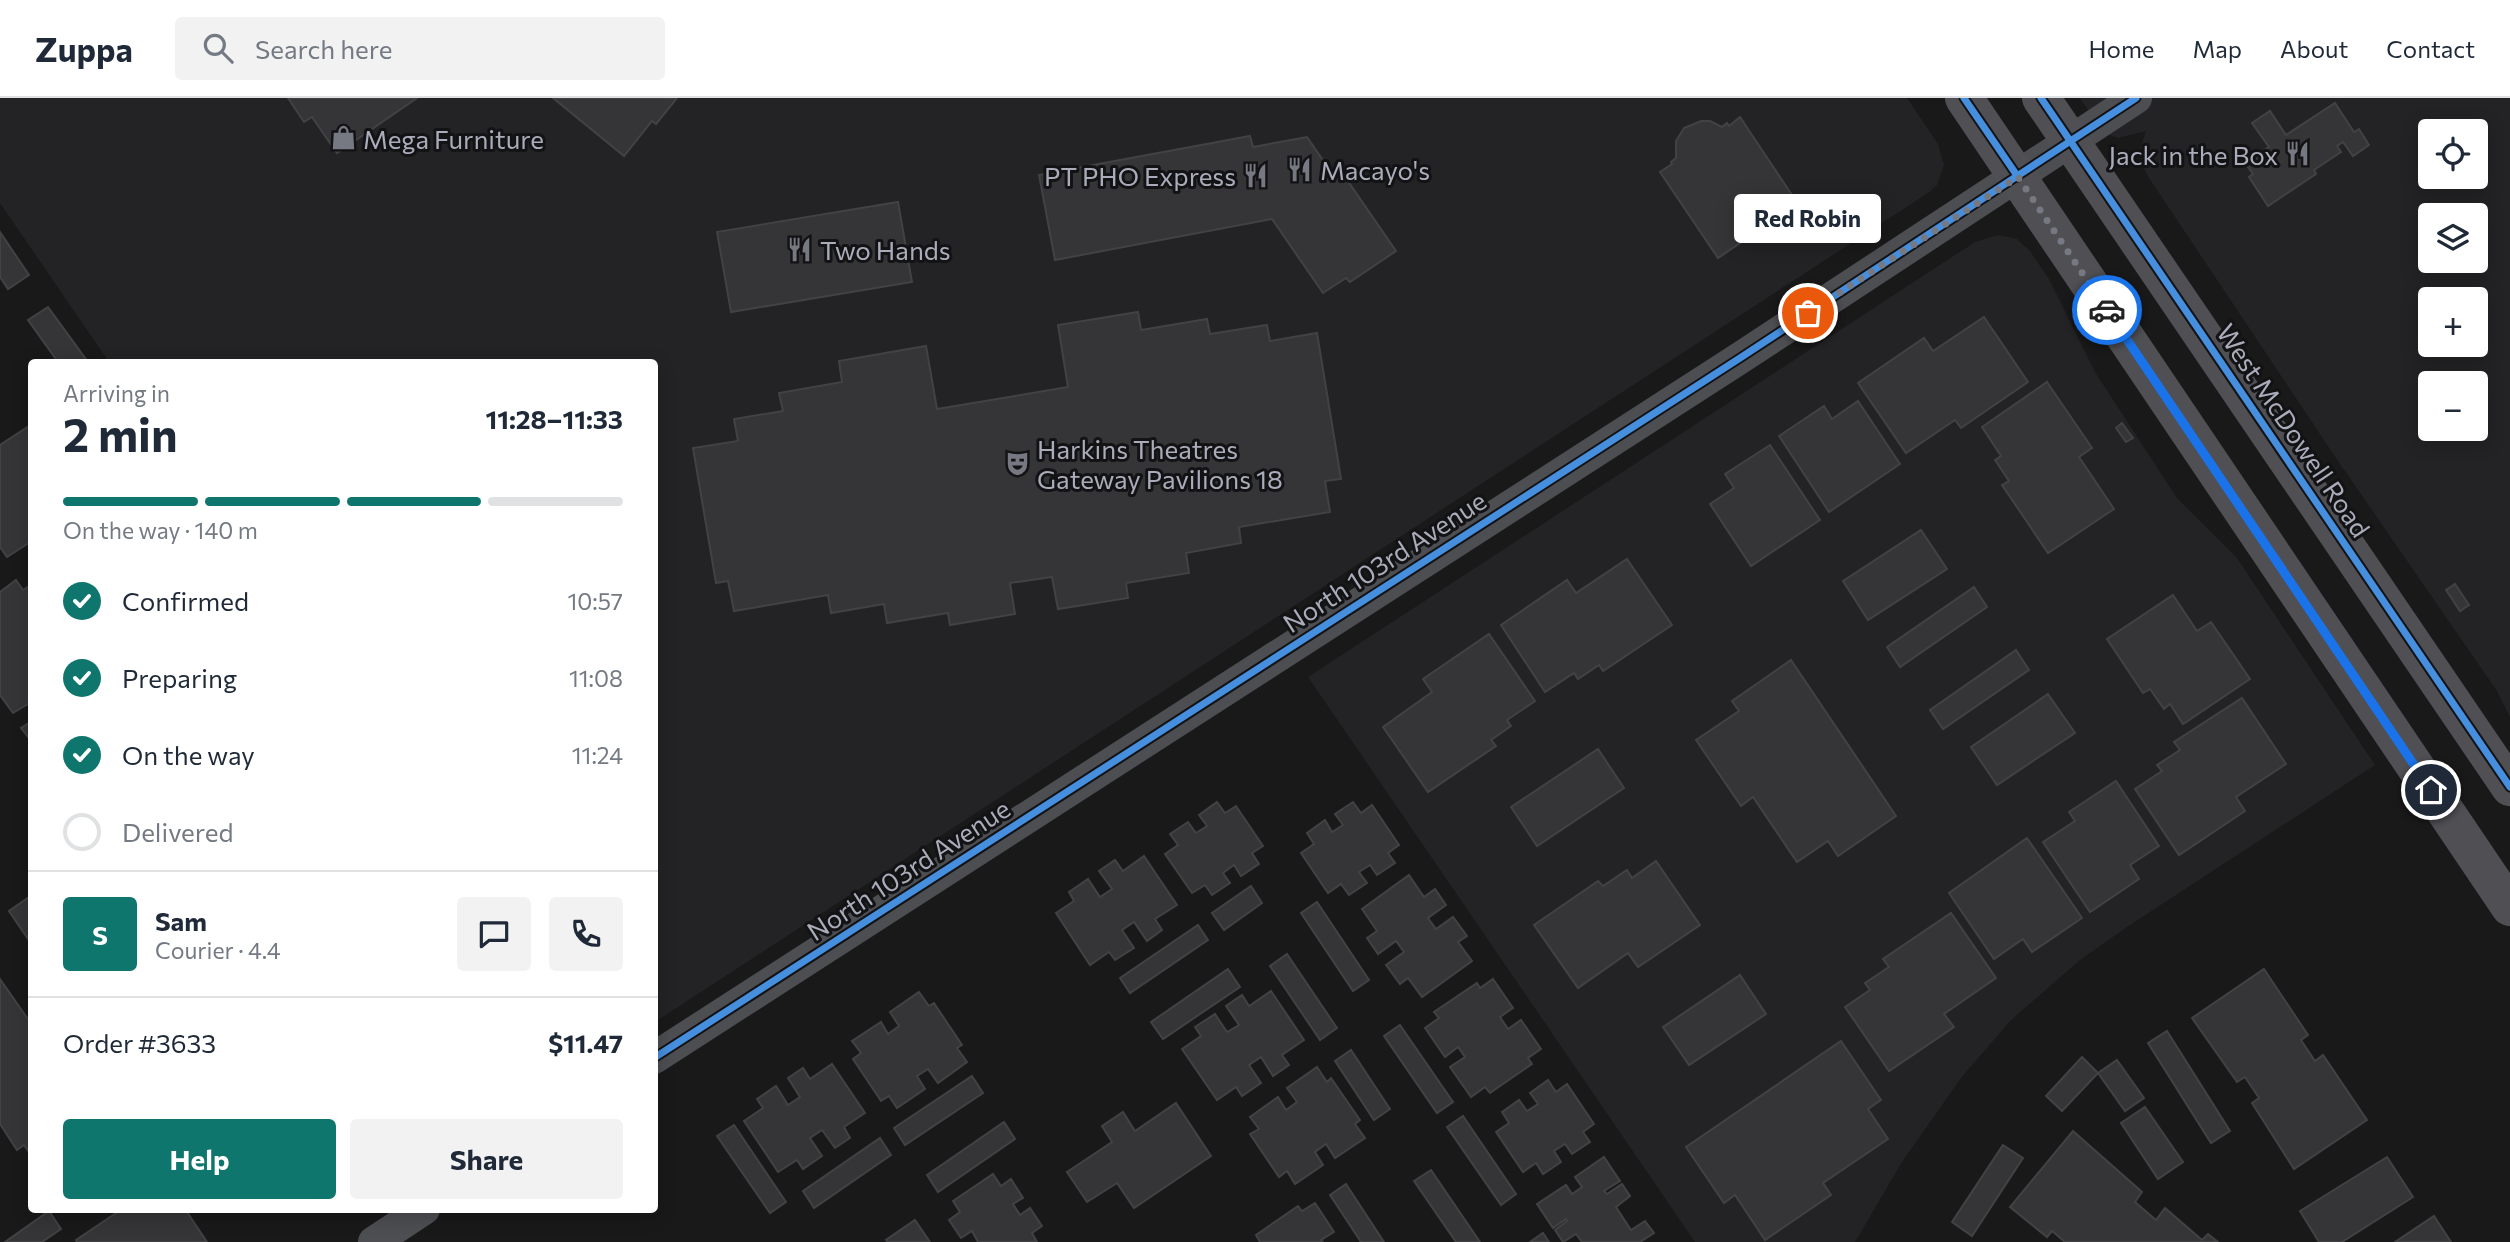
<!DOCTYPE html>
<html lang="en">
<head>
<meta charset="utf-8">
<style>
	body { margin:0; font-family:Commissioner,sans-serif; background:#f2f2f3; color:#1f2937; height:100vh; display:flex; flex-direction:column; font-size:26px; white-space:nowrap }
	* { box-sizing:border-box; margin:0 }
	p { font-size:23px; color:#747a83 }
	.icon { flex:none; width:38px; height:38px; fill:none; stroke:currentColor; stroke-width:2; stroke-linecap:round; stroke-linejoin:round }
	.map { position:relative; flex:1; overflow:hidden }
	.side { position:absolute; left:28px; top:261px; width:630px; height:854px; display:flex; flex-direction:column; background:#fff; border-radius:7px; box-shadow:0 4px 18px #0003 }
	.side>* { flex:none }
	.buttons { position:absolute; left:2418px; top:21px; display:grid; gap:14px }
	.buttons a { display:grid; place-items:center; width:70px; height:70px; border-radius:7px; background:#fff; box-shadow:0 4px 18px #0003; font-size:35px }
	.pin { position:absolute; display:grid; place-items:center; width:60px; height:60px; color:#fff; margin:-30px; border:4px solid #fff; border-radius:50%; box-shadow:0 2px 7px #0007 }
	.courier { position:absolute; display:grid; place-items:center; width:70px; height:70px; margin:-35px; border:5px solid #1a73e8; border-radius:50%; background:#fff; color:#222; box-shadow:0 2px 9px #0007 }
	.bubble { position:absolute; height:49px; border-radius:7px; background:#fff; box-shadow:0 4px 18px #0003; font-size:23px; font-weight:700; line-height:49px; text-align:center }
	.head em { font-style:normal; font-weight:700 }
	.head div { display:flex; flex-direction:column-reverse }
	.head { display:flex; align-items:center; justify-content:space-between; height:119px; padding:0 35px }
	h1 { font-size:46px; font-weight:700; line-height:52px }
	.bar { display:grid; grid-template-columns:repeat(4,1fr); gap:10px 7px; align-content:center; height:84px; padding:0 35px }
	.bar i { height:9px; border-radius:5px; background:#e0e1e3 }
	.bar .active { background:#0f766e }
	.bar p { grid-column:span 4 }
	.line { display:flex; align-items:center; gap:18px; padding:0 35px; border-top:2px solid #e0e1e3 }
	.line div { flex:1 }
	.round { display:grid; place-items:center; flex:none; width:74px; height:74px; border-radius:7px; background:#f2f2f3 }
	ol { padding:0 35px; list-style:none }
	li { display:flex; align-items:center; gap:21px; height:77px }
	li p { margin-inline-start:auto }
	li .icon { padding:7px; border-radius:50%; background:#0f766e; color:#fff; stroke-width:4 }
	li:last-child { color:#747a83 }
	li i { width:38px; height:38px; border:4px solid #e0e1e3; border-radius:50% }
	.button { display:flex; gap:14px; margin-top:auto; padding:14px 35px }
	.button a { flex:1; height:80px; border-radius:7px; background:#0f766e; color:#fff; font-size:28px; font-weight:700; line-height:80px; text-align:center }
	.button a+a { background:#f2f2f3; color:#1f2937 }
	header { display:flex; align-items:center; gap:42px; box-sizing:border-box; height:98px; padding:0 35px; background:#fff; border-bottom:2px solid #e0e1e3 }
	header strong { font-size:33px }
	nav { display:flex; gap:38px; margin-inline-start:auto; font-size:24px }
	.search { width:490px; height:63px; background:#f2f2f3; display:flex; align-items:center; gap:18px; box-sizing:border-box; padding:0 24px; border-radius:7px; color:#747a83; font-size:26px }
	.map>svg:first-child { display:block }
	.built { fill:#232325; fill-rule:evenodd }
	.building { fill:#353537; stroke:#424245; stroke-width:2 }
	.lines { fill:none; stroke-linecap:round; stroke-linejoin:round }
	.minor { stroke:#4d4e52; stroke-width:32 }
	.major { stroke:#4f4f54; stroke-width:38 }
	.cycleway-casing { stroke:#131315; stroke-width:11 }
	.cycleway { stroke:#468fdf; stroke-width:7 }
	.done { stroke:#777982; stroke-width:7; stroke-dasharray:0 12.6 }
	.route { stroke:#1a73e8; stroke-width:9 }
	.labels { text-anchor:middle; dominant-baseline:central; stroke-width:6; stroke-linejoin:round; paint-order:stroke }
	.poi-label { font-size:26px; fill:#aaacba; stroke:#131315; text-anchor:start }
	.street-label { font-size:26px; fill:#aaacba; stroke:#131315 }
</style>
</head>
<body>
<header>
<strong>Zuppa</strong>
<div class="search"><svg class="icon" aria-label="search" viewBox="0 0 24 24"><circle cx="10" cy="10" r="6"/><path d="M15 15l6 6"/></svg>Search here</div>
<nav><a>Home</a><a>Map</a><a>About</a><a>Contact</a></nav>
</header>
<div class="map">
<svg width="2510" height="1144" viewBox="0 0 2510 1144">
	<rect width="100%" height="100%" fill="#191919"/>
	<g class="built">
		<path d="M0,0H1907L1938,46L1944,67L1937,87L1928,95L655,924L654,264H109L0,105Z"/>
		<path d="M2080,0H2510V619L2497,593L2336,360L2149,80L2141,65V48L2146,33L2118,40L2104,35ZM2431,33H2476V79H2431ZM2431,117H2476V163H2431ZM2431,201H2476V247H2431ZM2431,285H2476V331H2431Z"/>
		<path d="M1998,137L2017,141L2030,153L2049,181L2095,274L2177,400L2237,460L2375,667L2127,829L2080,862L2011,922L1961,980L1902,1064L1855,1144H1695L1308,579L1975,144Z"/>
	</g>
	<g class="building">
		<path d="M288,0H417L337,55L312,19L304,24Z"/>
		<path d="M553,0H677L656,26L652,23L624,58Z"/>
		<path d="M2335,5L2354,34L2359,31L2369,47L2353,58L2343,44L2337,48L2341,54L2314,72L2316,76L2268,108L2249,79L2253,76L2245,65L2269,49L2252,25L2270,13L2286,37Z"/>
		<path d="M1740,19L1798,106L1718,160L1660,74L1672,66L1671,64L1676,60V43L1684,30L1701,23H1710L1722,29L1727,25L1729,28Z"/>
		<path d="M1250,38L1253,49L1307,39L1336,81L1343,76L1396,153L1350,184L1346,180L1323,195L1272,121L1055,162L1039,77Z"/>
		<path d="M898,104L912,184L731,214L717,134Z"/>
		<path d="M0,134L29,177L8,191L0,179Z"/>
		<path d="M48,209L88,264H58L28,222Z"/>
		<path d="M1138,214L1141,232L1207,221L1210,236L1267,227L1270,243L1317,235L1341,381L1325,383L1330,414L1239,429L1241,445L1186,455L1189,475L1126,485L1128,500L1058,511L1052,479L1010,485L1015,516L950,527L948,515L887,525L884,506L831,515L828,497L734,513L728,483L716,485L693,350L738,343L734,321L783,313L779,295L842,284L839,263L926,248L937,311L1068,289L1058,227Z"/>
		<path d="M1984,219L2028,284L1961,330L1955,322L1906,355L1858,285L1924,240L1933,253Z"/>
		<path d="M2047,284L2092,350L2079,359L2114,411L2048,455L2002,387L2009,383L1995,362L2001,358L1982,329Z"/>
		<path d="M1858,303L1900,366L1829,414L1779,338L1824,308L1832,321Z"/>
		<path d="M2122,325L2133,340L2126,344L2116,330Z"/>
		<path d="M32,326V443L7,459L0,449V347Z"/>
		<path d="M1770,347L1820,422L1751,468L1710,406L1734,390L1725,376Z"/>
		<path d="M1921,432L1947,471L1868,522L1843,483Z"/>
		<path d="M1627,461L1672,527L1603,573L1599,567L1578,581L1574,575L1545,594L1501,527L1567,482L1576,495Z"/>
		<path d="M16,482L23,492L32,486V611L28,606L13,615L0,597V494Z"/>
		<path d="M2455,486L2469,507L2460,513L2446,492Z"/>
		<path d="M1974,489L1987,509L1900,569L1887,549Z"/>
		<path d="M2173,497L2197,533L2211,524L2250,581L2183,626L2170,606L2164,611L2150,591L2143,595L2107,541Z"/>
		<path d="M1489,536L1535,603L1507,622L1511,628L1491,642L1496,648L1428,694L1383,629L1432,594L1423,581Z"/>
		<path d="M2016,552L2029,572L1943,631L1930,612Z"/>
		<path d="M1791,562L1896,718L1838,758L1828,743L1797,764L1753,699L1741,708L1696,642L1739,613L1732,603Z"/>
		<path d="M2048,596L2075,635L1997,687L1971,649Z"/>
		<path d="M2242,600L2286,666L2236,699L2245,713L2179,757L2135,691L2162,673L2157,667L2180,652L2174,644Z"/>
		<path d="M32,623V644L21,630Z"/>
		<path d="M1598,651L1624,690L1537,748L1511,709Z"/>
		<path d="M2116,683L2159,748L2130,767L2139,781L2090,814L2043,744L2075,723L2069,714Z"/>
		<path d="M1217,704L1225,715L1236,708L1263,748L1252,755L1259,766L1241,778L1234,767L1223,775L1230,785L1212,797L1205,787L1192,795L1165,756L1178,747L1170,736L1188,724L1196,735L1207,728L1199,717Z"/>
		<path d="M1353,704L1361,715L1372,707L1399,747L1388,755L1395,765L1377,777L1370,767L1359,774L1367,785L1349,797L1341,786L1328,795L1301,755L1314,746L1307,735L1325,722L1332,734L1343,727L1335,716Z"/>
		<path d="M2027,740L2082,820L2032,854L2023,841L1994,861L1949,795Z"/>
		<path d="M1144,758L1177,807L1155,821L1162,832L1147,843L1134,824L1122,832L1134,850L1115,862L1109,854L1090,867L1056,815L1074,803L1069,794L1088,781L1100,799L1112,791L1099,773L1115,762L1123,773Z"/>
		<path d="M1656,763L1700,827L1638,869L1628,855L1578,890L1534,827L1598,783L1603,788L1627,772L1632,780Z"/>
		<path d="M1409,777L1424,799L1435,791L1446,807L1428,820L1436,831L1453,819L1467,838L1458,844L1472,863L1422,899L1408,880L1400,886L1386,867L1404,854L1396,843L1378,856L1367,840L1377,833L1362,811Z"/>
		<path d="M1251,788L1262,805L1224,832L1212,815Z"/>
		<path d="M32,797V847L9,813Z"/>
		<path d="M1317,804L1369,882L1353,893L1301,815Z"/>
		<path d="M1951,815L1996,880L1944,916L1954,929L1889,973L1845,909L1870,892L1865,885L1889,869L1883,861Z"/>
		<path d="M1198,827L1208,842L1130,895L1120,880Z"/>
		<path d="M1287,856L1337,930L1320,942L1270,868Z"/>
		<path d="M1228,871L1240,889L1163,941L1151,924Z"/>
		<path d="M2264,871L2308,937L2301,942L2315,963L2323,957L2367,1022L2294,1071L2252,1005L2259,1000L2245,979L2237,984L2192,920Z"/>
		<path d="M1740,877L1766,916L1689,967L1663,929Z"/>
		<path d="M0,881L32,927L31,1057L24,1047L17,1052L0,1026Z"/>
		<path d="M1493,881L1513,910L1500,919L1508,931L1521,922L1541,951L1528,960L1532,966L1490,995L1485,989L1471,999L1450,969L1465,959L1458,949L1445,959L1425,930L1439,920L1434,914L1477,885L1480,890Z"/>
		<path d="M1271,893L1304,942L1282,957L1289,967L1273,978L1261,959L1249,967L1261,985L1242,998L1236,989L1217,1002L1182,951L1201,938L1195,929L1215,916L1227,934L1239,927L1226,908L1242,897L1249,908Z"/>
		<path d="M919,894L929,908L934,905L962,947L957,950L967,964L938,985L928,971L917,978L925,991L897,1010L889,998L881,1003L853,961L861,955L852,943L881,924L888,936L899,928L890,914Z"/>
		<path d="M1400,927L1453,1004L1437,1015L1384,938Z"/>
		<path d="M2167,933L2230,1033L2211,1045L2148,945Z"/>
		<path d="M1841,943L1881,1002L1868,1011L1888,1041L1823,1085L1831,1097L1765,1142L1735,1097L1724,1105L1686,1049Z"/>
		<path d="M1351,952L1390,1011L1374,1022L1335,963Z"/>
		<path d="M2082,959L2098,975L2062,1013L2046,998Z"/>
		<path d="M2117,962L2144,1000L2125,1013L2098,975Z"/>
		<path d="M832,966L865,1015L844,1029L850,1040L835,1050L822,1032L810,1040L822,1058L803,1071L797,1062L778,1074L744,1023L763,1010L757,1001L776,988L788,1007L800,999L788,980L803,970L810,981Z"/>
		<path d="M1317,969L1327,984L1331,980L1360,1022L1355,1026L1365,1040L1335,1060L1326,1046L1315,1054L1323,1067L1295,1086L1287,1073L1279,1079L1250,1036L1259,1031L1250,1019L1278,999L1286,1012L1297,1004L1287,990Z"/>
		<path d="M972,978L983,995L905,1047L894,1030Z"/>
		<path d="M1548,982L1556,994L1567,986L1594,1026L1583,1034L1590,1044L1572,1056L1565,1046L1554,1053L1561,1064L1543,1076L1536,1065L1523,1074L1496,1034L1509,1025L1502,1014L1519,1002L1527,1013L1538,1006L1530,995Z"/>
		<path d="M1176,1005L1211,1058L1134,1110L1117,1085L1087,1104L1067,1074L1112,1044L1102,1028L1123,1014L1135,1033Z"/>
		<path d="M2145,1009L2183,1064L2158,1081L2121,1025Z"/>
		<path d="M1463,1018L1516,1096L1501,1107L1447,1029Z"/>
		<path d="M1004,1024L1015,1041L938,1094L927,1077Z"/>
		<path d="M734,1027L786,1104L770,1115L717,1038Z"/>
		<path d="M2073,1033L2142,1094L2135,1104L2156,1122L2165,1110L2202,1142L2208,1136L2218,1144H2065L2052,1133L2047,1139L2010,1109Z"/>
		<path d="M880,1040L891,1057L814,1110L803,1093Z"/>
		<path d="M2003,1047L2023,1060L1972,1138L1952,1124Z"/>
		<path d="M1604,1059L1620,1083L1604,1093L1607,1096L1622,1086L1630,1098L1616,1109L1631,1132L1645,1123L1654,1135L1640,1144H1582L1576,1136L1563,1144L1555,1132L1567,1123L1566,1121L1553,1130L1537,1106L1566,1087L1572,1096L1582,1089L1575,1079Z"/>
		<path d="M2387,1059L2413,1099L2342,1144H2319L2300,1113Z"/>
		<path d="M1431,1072L1480,1144H1456L1414,1083Z"/>
		<path d="M993,1076L1001,1088L1011,1081L1023,1100L1013,1106L1020,1117L1030,1110L1042,1128L1032,1135L1037,1144H978L972,1133L961,1140L949,1122L960,1114L953,1103Z"/>
		<path d="M1346,1086L1384,1144H1361L1330,1097Z"/>
		<path d="M1315,1105L1334,1134L1321,1142L1323,1144H1260L1256,1137L1298,1108L1302,1113Z"/>
		<path d="M122,1111H185L207,1144H77L76,1142Z"/>
		<path d="M49,1113L61,1131L42,1144H5Z"/>
		<path d="M2434,1118L2451,1144H2395Z"/>
		<path d="M915,1122L930,1144H888L886,1142Z"/>
		<path d="M1543,1135L1549,1144H1530Z"/>
	</g>
	<g class="lines">
		<g class="minor">
			<path d="M654,960L1740,260L2136,0"/>
			<path d="M374,1144L424,1111"/>
		</g>
		<g class="major">
			<path d="M1964,0L2510,809"/>
			<path d="M2041,0L2510,689"/>
		</g>
		<defs>
			<g id="cycleway">
				<path d="M1964,0L2018,79"/>
				<path d="M2041,0L2510,689"/>
				<path d="M654,960L1740,260L2136,0"/>
			</g>
		</defs>
		<use href="#cycleway" class="cycleway-casing"/>
		<use href="#cycleway" class="cycleway"/>
	</g>
	<g class="lines">
		<path class="done" d="M1808,215L2018,79L2107,212"/>
		<path class="route" d="M2107,212L2431,692"/>
	</g>
	<defs>
		<symbol id="shop-bare" viewBox="-9 -9 18 18"><path d="M-5-2.5h2.3a2.7 3.5 0 0 1 5.4 0H5L5.5 6h-11ZM-1.5-2.5h3a1.5 2.3 0 0 0-3 0Z" fill="#777982" stroke="#131315" stroke-width="2.5" paint-order="stroke"/></symbol>
		<symbol id="restaurant-bare" viewBox="-9 -9 18 18"><path d="M-5-6h1v4h1v-4h1v4h1v-4h1v5L-1.5 .5V6h-2V.5L-5-1ZM5-6V6H3V1.5H1.5Q1.5-4 5-6Z" fill="#777982" stroke="#131315" stroke-width="2.5" paint-order="stroke"/></symbol>
		<symbol id="theatre-bare" viewBox="-9 -9 18 18"><path d="M-5-5.5Q0-4 5-5.5V0Q5 5 0 6Q-5 5-5 0ZM-3.3-2.5H-1v1.5H-3.3ZM1-2.5H3.3v1.5H1ZM-2.8 1Q0 5.5 2.8 1Z" fill="#777982" stroke="#131315" stroke-width="2.5" paint-order="stroke"/></symbol>
	</defs>
	<g fill-rule="evenodd">
		<use href="#shop-bare" x="326" y="22" width="35" height="35"/>
		<use href="#restaurant-bare" x="2280" y="38" width="35" height="35"/>
		<use href="#restaurant-bare" x="1282" y="54" width="35" height="35"/>
		<use href="#restaurant-bare" x="1238" y="60" width="35" height="35"/>
		<use href="#restaurant-bare" x="782" y="134" width="35" height="35"/>
		<use href="#theatre-bare" x="1000" y="348" width="35" height="35"/>
	</g>
	<g class="labels">
		<g class="poi-label">
			<text x="363" y="40">Mega Furniture</text>
			<text x="2278" y="56" text-anchor="end">Jack in the Box</text>
			<text x="1320" y="71">Macayo's</text>
			<text x="1236" y="77" text-anchor="end">PT PHO Express</text>
			<text x="820" y="151">Two Hands</text>
			<text x="1037" y="350">Harkins Theatres<tspan x="1037" dy="30">Gateway Pavilions 18</tspan></text>
		</g>
		<g class="street-label">
			<text transform="translate(2294 332) rotate(56)">West McDowell Road</text>
			<text transform="translate(1384 463) rotate(-33)">North 103rd Avenue</text>
			<text transform="translate(908 771) rotate(-33)">North 103rd Avenue</text>
		</g>
	</g>
</svg>
<div class="buttons">
<a><svg class="icon" aria-label="locate" viewBox="0 0 24 24"><circle cx="12" cy="12" r="6"/><path d="M12 2v4M12 18v4M2 12h4M18 12h4"/></svg></a>
<a><svg class="icon" aria-label="layers" viewBox="0 0 24 24"><path d="M12 4l9 5-9 5-9-5zM3 14l9 5 9-5"/></svg></a>
<a>+</a>
<a>−</a>
</div>
<div class="pin" style="left:1808px;top:215px;background:#ea580c"><svg class="icon" aria-label="bag" viewBox="0 0 24 24"><path d="M5 8h14l-1 12H6zM9 8a3 3 0 0 1 6 0"/></svg></div>
<div class="pin" style="left:2431px;top:692px;background:#1f2937"><svg class="icon" aria-label="home" viewBox="0 0 24 24"><path d="M3 11l9-7 9 7M6 9v11h12V9"/></svg></div>
<div class="courier" style="left:2107px;top:212px"><svg class="icon" aria-label="car" viewBox="0 0 24 24"><path d="M5 17H2v-5l4-1 3-4h7l3 4 3 1v5h-3M9 17h6M6 11h13"/><circle cx="7" cy="17" r="2"/><circle cx="17" cy="17" r="2"/></svg></div>
<div class="bubble" style="left:1734px;top:96px;width:147px">Red Robin</div>
<section class="side">
<div class="head"><div><h1>2 min</h1><p>Arriving in</p></div><em>11:28–11:33</em></div>
<div class="bar"><i class="active"></i><i class="active"></i><i class="active"></i><i></i><p>On the way · 140 m</p></div>
<ol>
<li><svg class="icon" aria-label="check" viewBox="0 0 24 24"><path d="M5 12l5 5 9-10"/></svg>Confirmed<p>10:57</p></li>
<li><svg class="icon" aria-label="check" viewBox="0 0 24 24"><path d="M5 12l5 5 9-10"/></svg>Preparing<p>11:08</p></li>
<li><svg class="icon" aria-label="check" viewBox="0 0 24 24"><path d="M5 12l5 5 9-10"/></svg>On the way<p>11:24</p></li>
<li><i></i>Delivered</li>
</ol>
<div class="line" style="height:126px"><b class="round" style="background:#0f766e;color:#fff">S</b><div><b>Sam</b><p>Courier · 4.4</p></div><a class="round"><svg class="icon" aria-label="chat" viewBox="0 0 24 24"><path d="M4 5h16v11H9l-5 4z"/></svg></a><a class="round"><svg class="icon" aria-label="phone" viewBox="0 0 24 24"><path d="M5 4h4l2 5-3 2q2 4 5 5l2-3 5 2v4C11 20 4 13 5 4z"/></svg></a></div>
<div class="line" style="height:91px"><div>Order #3633</div><b>$11.47</b></div>
<div class="button"><a>Help</a><a>Share</a></div>
</section>
</div>
</body>
</html>
